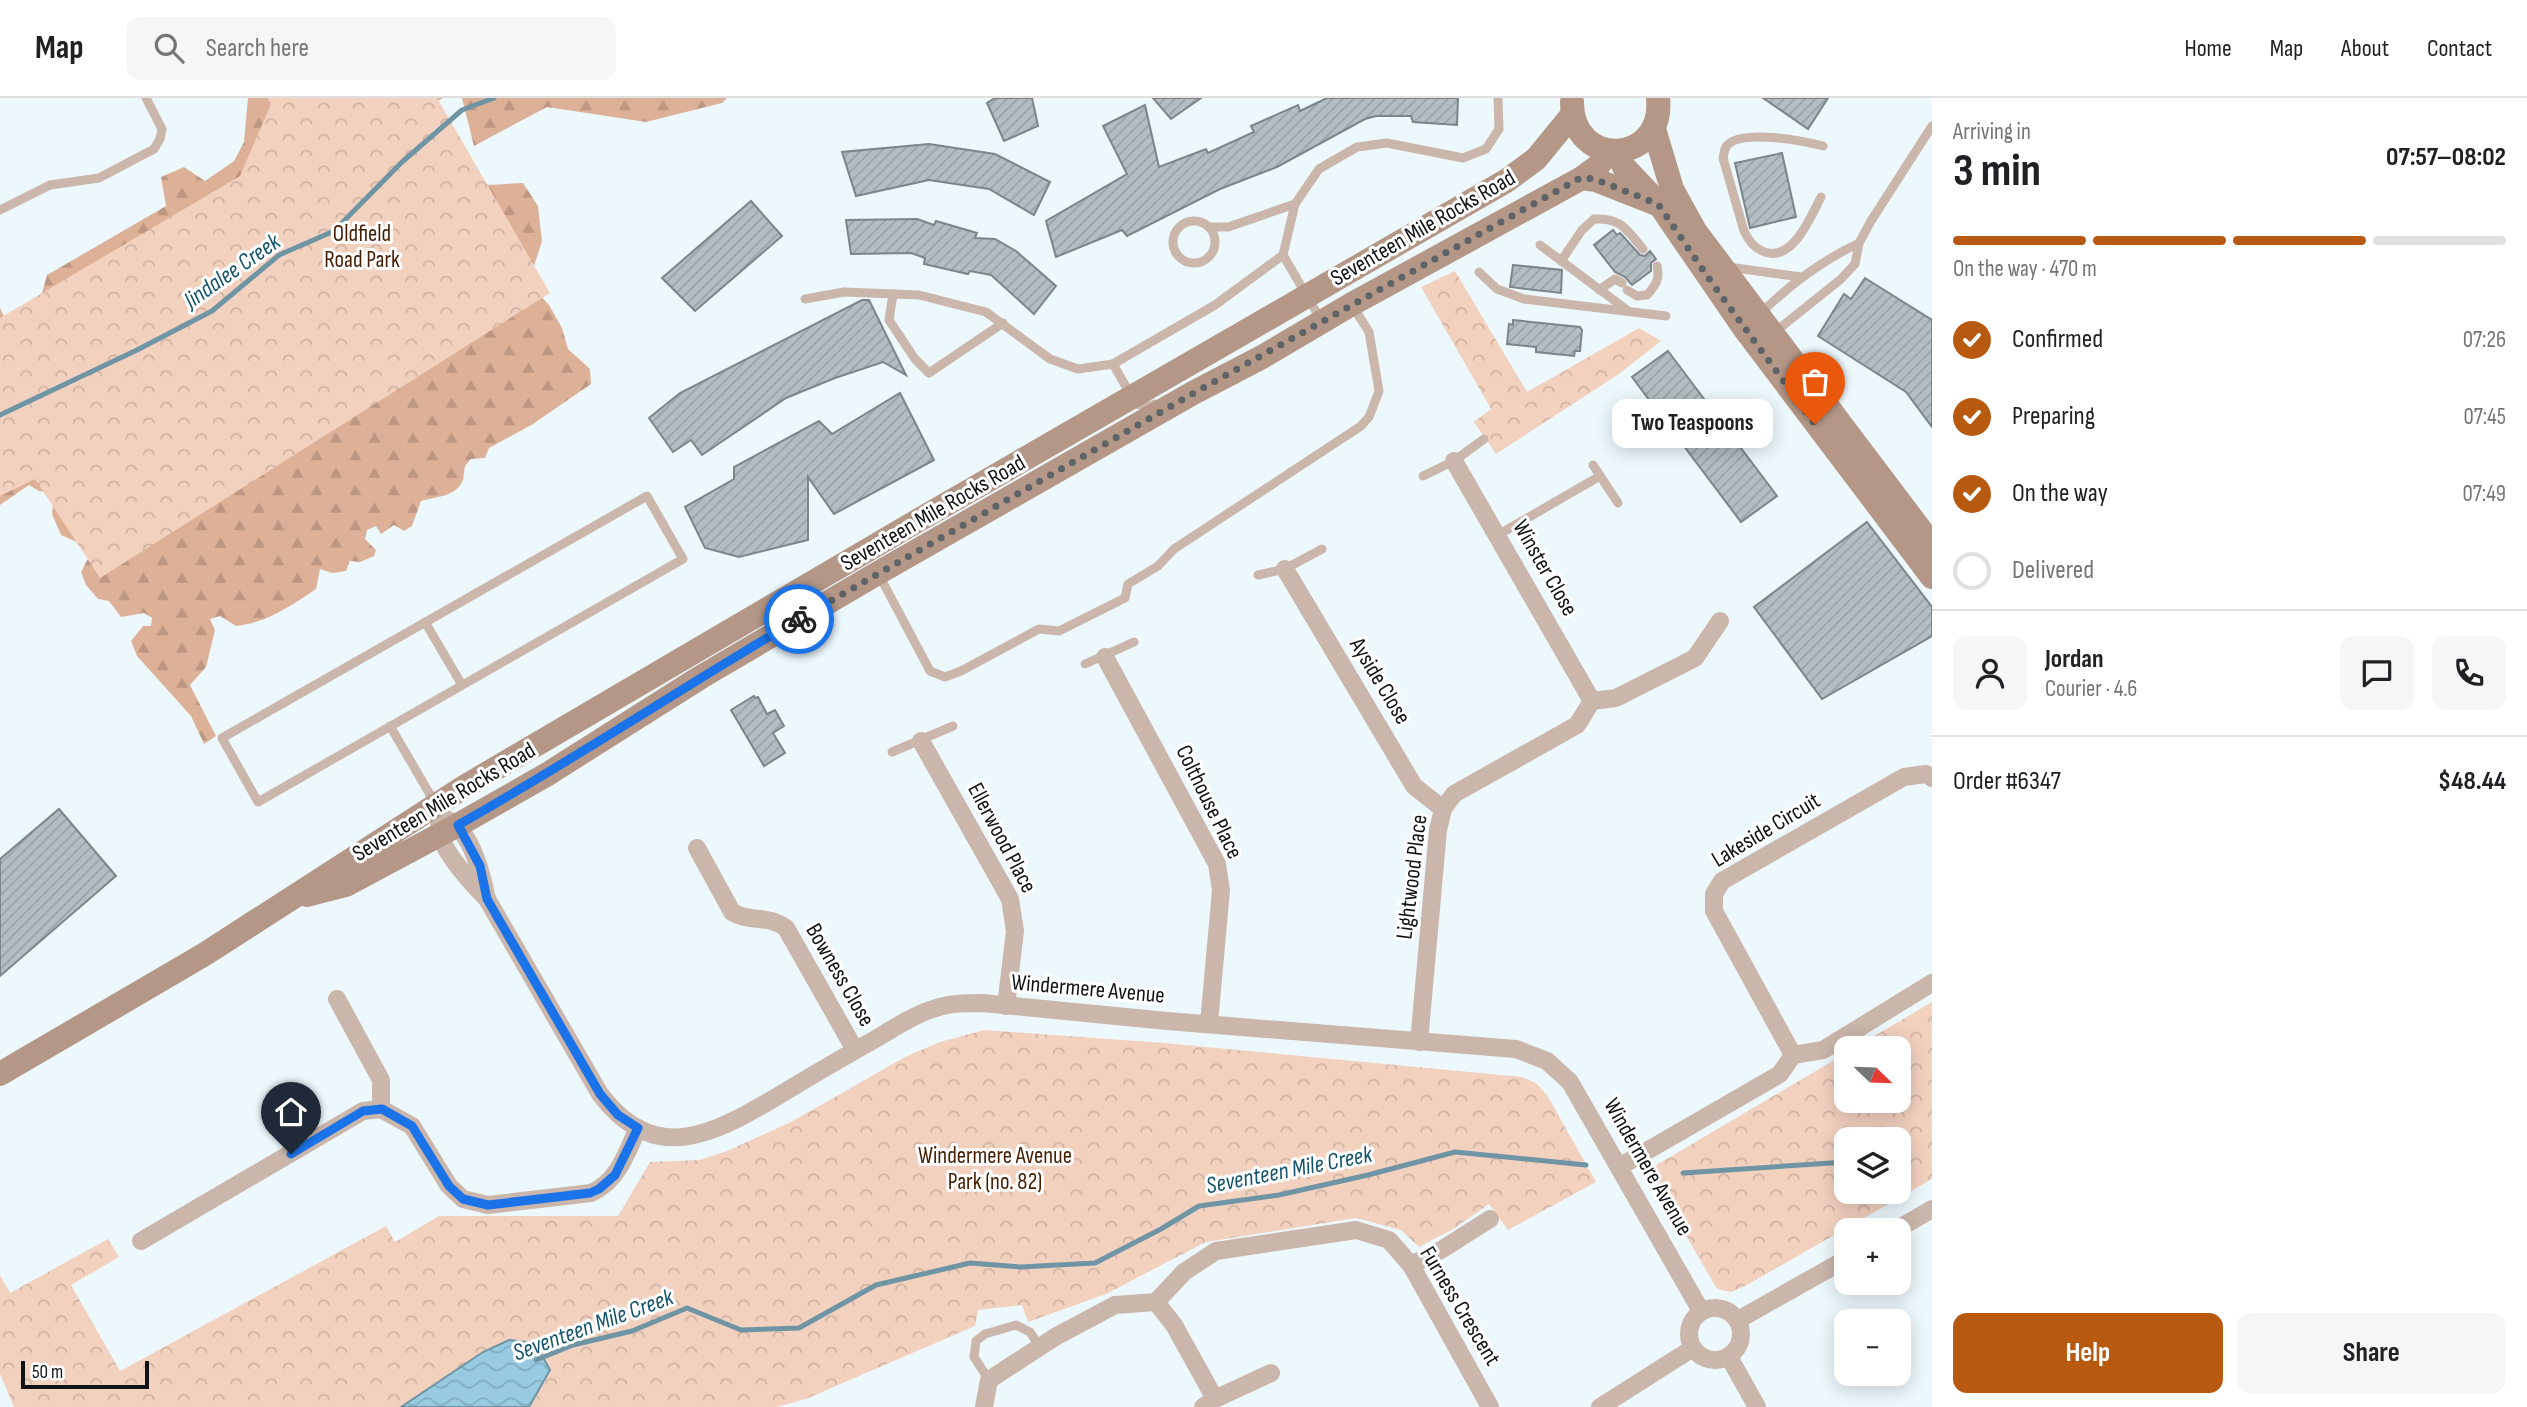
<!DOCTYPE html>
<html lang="en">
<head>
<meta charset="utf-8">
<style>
	body { margin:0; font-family:"Sofia Sans Condensed",sans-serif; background:#f6f6f6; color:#202124; height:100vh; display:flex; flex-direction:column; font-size:26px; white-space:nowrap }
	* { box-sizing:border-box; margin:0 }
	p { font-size:23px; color:#757577 }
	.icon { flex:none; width:38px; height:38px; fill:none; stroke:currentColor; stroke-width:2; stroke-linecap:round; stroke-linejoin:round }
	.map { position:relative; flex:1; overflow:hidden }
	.details { display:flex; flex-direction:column; background:#fff; width:595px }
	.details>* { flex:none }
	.needle { width:46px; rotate:113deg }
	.tools { position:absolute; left:1834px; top:938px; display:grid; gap:14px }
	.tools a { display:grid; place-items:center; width:77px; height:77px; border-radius:14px; background:#fff; box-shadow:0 4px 18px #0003; font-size:35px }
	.scale { position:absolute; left:21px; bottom:18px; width:128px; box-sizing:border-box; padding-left:7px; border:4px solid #101315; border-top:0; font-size:19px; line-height:24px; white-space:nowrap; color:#101315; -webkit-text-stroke:5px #fff; paint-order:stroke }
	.pin { position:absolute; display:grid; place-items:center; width:60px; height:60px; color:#fff; margin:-72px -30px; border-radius:50% 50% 50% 0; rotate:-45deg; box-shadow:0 0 7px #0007 }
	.pin .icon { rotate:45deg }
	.courier { position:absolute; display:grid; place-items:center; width:70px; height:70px; margin:-35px; border:5px solid #1a73e8; border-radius:50%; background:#fff; color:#222; box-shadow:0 2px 9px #0007 }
	.bubble { position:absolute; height:49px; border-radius:14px; background:#fff; box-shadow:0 4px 18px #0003; font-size:23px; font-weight:700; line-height:49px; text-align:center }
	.head em { font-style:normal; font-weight:700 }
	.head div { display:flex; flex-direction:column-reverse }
	.head { display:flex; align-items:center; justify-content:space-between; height:119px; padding:0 21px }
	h1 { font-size:46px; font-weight:700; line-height:52px }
	.bar { display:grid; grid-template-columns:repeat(4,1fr); gap:10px 7px; align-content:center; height:84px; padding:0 21px }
	.bar i { height:9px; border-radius:5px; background:#e0e0e0 }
	.bar .selected { background:#b85910 }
	.bar p { grid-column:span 4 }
	.line { display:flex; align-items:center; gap:18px; padding:0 21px; border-top:2px solid #e0e0e0 }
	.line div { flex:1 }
	.round { display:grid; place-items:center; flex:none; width:74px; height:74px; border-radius:14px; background:#f6f6f6 }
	ol { padding:0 21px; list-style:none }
	li { display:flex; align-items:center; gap:21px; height:77px }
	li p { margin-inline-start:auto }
	li .icon { padding:7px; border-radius:50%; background:#b85910; color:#fff; stroke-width:4 }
	li:last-child { color:#757577 }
	li i { width:38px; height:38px; border:4px solid #e0e0e0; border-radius:50% }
	.button { display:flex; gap:14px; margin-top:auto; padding:14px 21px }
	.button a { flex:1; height:80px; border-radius:14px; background:#b85910; color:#fff; font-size:28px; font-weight:700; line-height:80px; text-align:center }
	.button a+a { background:#f6f6f6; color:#202124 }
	header { display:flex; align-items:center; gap:42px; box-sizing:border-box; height:98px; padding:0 35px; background:#fff; border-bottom:2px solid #e0e0e0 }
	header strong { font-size:33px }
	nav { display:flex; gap:38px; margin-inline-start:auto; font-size:24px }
	.search { width:490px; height:63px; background:#f6f6f6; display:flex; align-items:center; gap:18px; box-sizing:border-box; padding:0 24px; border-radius:14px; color:#757577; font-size:26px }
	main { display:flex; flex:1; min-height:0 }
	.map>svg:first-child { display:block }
	.forest { fill:url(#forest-firs) }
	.park { fill:url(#park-crowns); fill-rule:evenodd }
	.water { fill:url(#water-waves); stroke:#6f94a4; stroke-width:2 }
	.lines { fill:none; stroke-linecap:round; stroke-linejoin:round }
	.stream { stroke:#6f94a4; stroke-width:5 }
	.building { fill:url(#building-hatch); stroke:#7b858a; stroke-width:2 }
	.lane { stroke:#cab6ab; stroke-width:9 }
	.street { stroke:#cab6ab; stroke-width:18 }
	.secondary { stroke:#b49786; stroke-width:24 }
	.done { stroke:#5d6366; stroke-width:7; stroke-dasharray:0 12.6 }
	.route { stroke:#1a73e8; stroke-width:9 }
	.labels { text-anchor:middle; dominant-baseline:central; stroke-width:6; stroke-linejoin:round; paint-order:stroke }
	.street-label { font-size:23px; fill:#101315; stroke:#fff }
	.park-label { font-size:23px; fill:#451c00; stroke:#fff }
	.water-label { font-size:24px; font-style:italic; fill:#14556d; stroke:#fff }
</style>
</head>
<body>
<header>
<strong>Map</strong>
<div class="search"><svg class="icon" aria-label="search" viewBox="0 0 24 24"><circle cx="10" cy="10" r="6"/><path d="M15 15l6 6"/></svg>Search here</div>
<nav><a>Home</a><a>Map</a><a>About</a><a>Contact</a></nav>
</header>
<main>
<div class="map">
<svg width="1932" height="1309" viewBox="0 0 1932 1309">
	<defs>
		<pattern id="forest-firs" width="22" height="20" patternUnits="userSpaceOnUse" patternTransform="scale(1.75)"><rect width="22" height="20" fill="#ddb198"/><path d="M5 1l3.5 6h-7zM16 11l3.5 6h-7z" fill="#bd9782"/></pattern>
		<pattern id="park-crowns" width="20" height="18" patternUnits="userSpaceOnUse" patternTransform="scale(1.75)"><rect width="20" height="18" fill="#f3d1bf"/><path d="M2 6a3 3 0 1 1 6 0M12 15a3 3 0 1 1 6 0" fill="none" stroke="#cfb3a3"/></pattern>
		<pattern id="water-waves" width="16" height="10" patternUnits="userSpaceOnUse" patternTransform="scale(1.75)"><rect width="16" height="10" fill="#98cbe2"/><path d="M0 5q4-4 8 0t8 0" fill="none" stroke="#82adc1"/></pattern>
		<pattern id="building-hatch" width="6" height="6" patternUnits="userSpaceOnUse" patternTransform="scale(1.75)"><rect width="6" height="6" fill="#b3bdc2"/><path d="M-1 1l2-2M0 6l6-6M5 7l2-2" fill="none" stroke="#99a2a6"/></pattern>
	</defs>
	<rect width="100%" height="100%" fill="#edf8fd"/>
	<g class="forest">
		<path d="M248,0H443L368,41L0,276V210L7,225L39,206L47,177L166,108L161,79L184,69L205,83L234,63L244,44Z"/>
		<path d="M462,0H727L722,5L646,24L547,9L474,48Z"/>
		<path d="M461,66L488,87L523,85L538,108L542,143L529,184L549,207L562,230L568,251L590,271L591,286L533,326L489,350L485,360L471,361C462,370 466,369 463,381C459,398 435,399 421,403L412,428L404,433L394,427L381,436L376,428L367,432L365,441L376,452L374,458L360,464L350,463L346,473L332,475L320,471L316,491C291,508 266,525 236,528L220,518L210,521L215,532L206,569L190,587L216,638L204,646L191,618L137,558L131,543L143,528H151L152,520L144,515L121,519L109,503L98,501L86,487L81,474L91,455L83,447L61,437L52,416L54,396L39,393L29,387L0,407V373Z"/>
	</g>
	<g class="park">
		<path d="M268,0H437L550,195L100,480L35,381L0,398V220L240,78L271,6Z"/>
		<path d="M1455,173L1527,294L1639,230L1661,243L1619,276L1496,356L1474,324L1491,311L1421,189Z"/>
		<path d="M1932,904V1081L1747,1187L1731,1194L1717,1191L1648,1072L1846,955V1003H1899V950H1854ZM1899,1041V1094H1846V1041Z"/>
		<path d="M984,932L1164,945L1522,979L1536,985L1547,997L1596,1084L1508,1132L1489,1106L1455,1130L1419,1149L1401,1132L1356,1120L1206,1144L1106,1196L1028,1224L1022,1207L978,1212L975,1228L806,1301L777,1309H14L0,1276V1177L10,1195L108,1141L119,1159L71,1187L120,1273L386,1128L395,1144L439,1118H618L650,1064L700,1062L727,1053L791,1024L905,959L940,944Z"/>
	</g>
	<path class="water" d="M509,1242L535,1245L550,1272L529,1309H401L483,1254Z"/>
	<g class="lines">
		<g class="stream">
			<path d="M0,317L137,252L212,213L279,157L334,133L402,64L462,12L494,0"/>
			<path d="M1683,1075L1846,1064"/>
			<path d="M536,1262L573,1247L632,1233L687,1210L741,1232L799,1230L876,1187L970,1165L1020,1169L1095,1165L1161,1131L1199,1108L1279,1097L1368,1077L1455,1054L1586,1067"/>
		</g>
	</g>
	<g class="building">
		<path d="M995,0H1032L1038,28L1004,43L987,5Z"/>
		<path d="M1153,0H1201L1171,21Z"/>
		<path d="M1327,0H1458L1457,27L1413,24L1411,18H1376L1365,21L1277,69L1220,91L1127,138L1122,132L1056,159L1046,123L1127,76L1103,28L1145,7L1159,69L1206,51L1208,55L1254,34L1251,28L1298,7L1300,13Z"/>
		<path d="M1763,0H1828L1808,31Z"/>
		<path d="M929,46L995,56L1050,84L1034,117L989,91L929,82L856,98L842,54Z"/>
		<path d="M1782,55L1796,119L1750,130L1735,65Z"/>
		<path d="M751,103L782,138L695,213L662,180Z"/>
		<path d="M917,121L934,127L936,123L977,135L975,140L995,141L1016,153L1056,188L1034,216L991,177L970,173L968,176L924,166L925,160L911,155L851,156L846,122Z"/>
		<path d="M1613,132L1617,137L1620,135L1622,137L1640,157L1645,158L1650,153L1656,161L1651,165V173L1632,187L1625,179L1615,174L1594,147Z"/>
		<path d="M1513,167L1562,172L1561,195L1510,189Z"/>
		<path d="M1865,180L1932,222V329L1906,294L1818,238L1844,196L1851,201Z"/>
		<path d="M862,202H869L906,277L883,264L835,280L786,300L702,357L691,342L673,354L649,320L680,295Z"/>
		<path d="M1513,222L1580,229L1582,232L1580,253H1575L1574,258L1536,254V249L1507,246L1509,226L1513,227Z"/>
		<path d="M1668,253L1777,398L1741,424L1632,279Z"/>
		<path d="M900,295L934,362L834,416L808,379V442L739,459L705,450L685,409L734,381V369L819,323L832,336Z"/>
		<path d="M1867,424L1932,509V538L1822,601L1754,509Z"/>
		<path d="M754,598L755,600L758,599L767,616L775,612L784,628L773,635L785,655L764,668L731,612Z"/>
		<path d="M59,711L116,778L0,878V761Z"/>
	</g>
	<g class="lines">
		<g class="lane">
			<path d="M1821,99C1811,118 1792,167 1762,153C1753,149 1748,142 1744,133L1723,60C1724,57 1724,52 1726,49C1738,30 1804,43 1823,48"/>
			<path d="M0,112L50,87L99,80L154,51L160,41L162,31L146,0"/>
			<circle cx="1194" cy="144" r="21"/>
			<path d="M1209,129H1228L1295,106"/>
			<path d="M1540,147L1627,212"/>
			<path d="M1283,157L1295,106L1319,71L1357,49L1387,45L1463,60L1486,51L1499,31L1498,0"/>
			<path d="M1561,163L1582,132L1594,121C1622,120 1626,131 1643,151"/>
			<path d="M1728,169L1801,179"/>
			<path d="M1479,174L1497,191L1524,201L1666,218"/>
			<path d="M1599,192L1615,181L1622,185"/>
			<path d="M1627,192L1637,198L1647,197C1656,187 1660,181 1657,168"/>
			<path d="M893,196L889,222L915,261L929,275L1003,225"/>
			<path d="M805,201L844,194L919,197L986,214L1050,261L1078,271L1113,266"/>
			<path d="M1759,217C1789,187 1821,163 1859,145"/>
			<path d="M1775,234L1841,181L1855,166L1859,145L1871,123L1932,28"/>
			<path d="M1155,306L1147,309L1136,306L1113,266L1215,207L1283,157L1321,222"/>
			<path d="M1593,367L1618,405"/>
			<path d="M1423,378L1454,363L1484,341"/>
			<path d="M647,398L683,461L258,704L222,640Z"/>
			<path d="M1498,437L1600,378"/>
			<path d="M879,477L930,573L945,579L961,573L1039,531L1059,533L1125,500L1128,486L1158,468L1174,451L1361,328L1369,319L1379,293L1369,234L1352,207"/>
			<path d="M1258,477L1285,471L1322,451"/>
			<path d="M425,524L462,587"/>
			<path d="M1085,566L1134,544"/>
			<path d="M390,628L435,705"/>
			<path d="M892,654L953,628"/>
			<path d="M989,1282L974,1259L976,1243L985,1236L1016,1227L1030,1234L1040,1249"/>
		</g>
		<g class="street">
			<path d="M1454,363L1592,603"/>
			<path d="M1285,471L1414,688L1443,711"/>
			<path d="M1105,559L1217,766L1221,792L1209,925"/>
			<path d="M921,643L1010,801L1015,833L1006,908"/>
			<path d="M435,707C443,722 437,727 440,738C447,758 472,786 487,801L600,996C655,1069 714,1036 778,998C811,978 845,958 879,939C897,928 916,916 936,910C951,905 967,905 983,905L1167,923L1516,951L1547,963L1570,984L1701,1213"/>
			<path d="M448,722C472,734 482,777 487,801"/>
			<path d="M697,750L732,814C750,825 767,816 786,830L855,952"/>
			<path d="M337,901L381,982V1011"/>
			<path d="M1419,944L1438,732L1443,711L1454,696L1577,627L1592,603L1616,600L1695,560L1720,523"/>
			<path d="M1793,957L1714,813V796L1722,783L1904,679L1926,676L1932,680"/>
			<path d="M1619,1069L1780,976L1793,957L1823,952L1932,885"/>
			<path d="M1896,1132L1932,1111"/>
			<path d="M141,1143L363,1013L381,1011L412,1028L449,1088L463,1101L488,1107L591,1095C618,1083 626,1056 638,1030"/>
			<path d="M1411,1167L1441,1152L1490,1121"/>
			<path d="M1156,1204L1174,1227L1215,1301"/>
			<circle cx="1715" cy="1236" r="26"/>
			<path d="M1738,1222L1846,1161"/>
			<path d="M1729,1259L1757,1309"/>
			<path d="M984,1309L989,1282L1055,1239L1115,1207L1156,1204L1184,1174L1216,1153L1356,1132L1389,1142L1411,1167L1490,1309"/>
			<path d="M1203,1309L1215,1301L1271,1275"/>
			<path d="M1600,1309L1693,1250"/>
		</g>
		<g class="secondary">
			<path d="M1572,4C1572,72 1665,67 1658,0"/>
			<path d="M1654,31L1672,91L1695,133L1932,447"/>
			<path d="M1617,54L1624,69L1659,106L1744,230L1932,479"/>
			<path d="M1582,80L1596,82L1657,106"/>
			<path d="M307,797L346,787L458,727L546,677L701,579L878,475L1193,295L1262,259L1352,206L1582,80L1597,69L1610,53"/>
			<path d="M0,976L205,856L464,689L912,426L1506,83L1536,61L1572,17"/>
		</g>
	</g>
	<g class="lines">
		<path class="done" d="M799,521L1194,295L1582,79L1597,82L1658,106L1712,185L1815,326"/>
		<path class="route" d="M291,1056L363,1013L382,1011L412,1028L449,1088L463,1101L488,1107L590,1095L599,1091L615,1077L638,1030L618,1017L600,996L487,801L480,768L458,727C574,662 684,588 799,521"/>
	</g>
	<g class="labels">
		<g class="street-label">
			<text transform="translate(1423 130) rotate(-30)">Seventeen Mile Rocks Road</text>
			<text transform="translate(933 415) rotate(-30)">Seventeen Mile Rocks Road</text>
			<text transform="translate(1545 470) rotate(60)">Winster Close</text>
			<text transform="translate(1380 583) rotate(59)">Ayside Close</text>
			<text transform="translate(444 704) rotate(-31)">Seventeen Mile Rocks Road</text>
			<text transform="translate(1209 704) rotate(64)">Colthouse Place</text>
			<text transform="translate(1766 732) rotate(-31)">Lakeside Circuit</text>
			<text transform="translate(1002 740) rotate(62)">Ellerwood Place</text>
			<text transform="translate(1412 779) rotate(-83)">Lightwood Place</text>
			<text transform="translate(840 877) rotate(60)">Bowness Close</text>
			<text transform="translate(1088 891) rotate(5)">Windermere Avenue</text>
			<text transform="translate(1648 1069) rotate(60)">Windermere Avenue</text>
			<text transform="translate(1460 1208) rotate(59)">Furness Crescent</text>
		</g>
		<g class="park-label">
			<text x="362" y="136">Oldfield<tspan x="362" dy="26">Road Park</tspan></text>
			<text x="995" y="1058">Windermere Avenue<tspan x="995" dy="26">Park (no. 82)</tspan></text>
		</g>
		<g class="water-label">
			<text transform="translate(232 173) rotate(-35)">Jindalee Creek</text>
			<text transform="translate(1289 1072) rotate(-11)">Seventeen Mile Creek</text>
			<text transform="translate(593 1227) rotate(-20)">Seventeen Mile Creek</text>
		</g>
	</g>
</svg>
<div class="tools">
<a><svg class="needle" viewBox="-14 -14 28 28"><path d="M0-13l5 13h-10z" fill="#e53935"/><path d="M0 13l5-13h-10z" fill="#757577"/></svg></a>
<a><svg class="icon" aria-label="layers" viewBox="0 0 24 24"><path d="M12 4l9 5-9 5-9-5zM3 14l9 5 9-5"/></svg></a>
<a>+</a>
<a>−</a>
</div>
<div class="scale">50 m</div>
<div class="pin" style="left:1815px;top:326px;background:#ea580c"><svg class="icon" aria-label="bag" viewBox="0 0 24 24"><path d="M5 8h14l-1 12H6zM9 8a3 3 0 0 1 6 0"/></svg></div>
<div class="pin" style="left:291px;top:1056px;background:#1f2937"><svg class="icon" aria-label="home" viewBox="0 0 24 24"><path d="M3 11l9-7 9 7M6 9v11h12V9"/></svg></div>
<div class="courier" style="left:799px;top:521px"><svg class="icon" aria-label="bike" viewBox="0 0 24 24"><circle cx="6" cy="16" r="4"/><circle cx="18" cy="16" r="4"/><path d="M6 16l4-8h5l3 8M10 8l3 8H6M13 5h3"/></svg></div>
<div class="bubble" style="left:1612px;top:301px;width:161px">Two Teaspoons</div>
</div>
<section class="details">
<div class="head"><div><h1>3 min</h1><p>Arriving in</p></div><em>07:57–08:02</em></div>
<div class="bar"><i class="selected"></i><i class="selected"></i><i class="selected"></i><i></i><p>On the way · 470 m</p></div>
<ol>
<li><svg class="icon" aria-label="check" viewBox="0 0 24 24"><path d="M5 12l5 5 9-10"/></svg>Confirmed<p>07:26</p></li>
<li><svg class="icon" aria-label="check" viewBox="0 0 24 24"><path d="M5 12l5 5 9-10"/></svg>Preparing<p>07:45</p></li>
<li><svg class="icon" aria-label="check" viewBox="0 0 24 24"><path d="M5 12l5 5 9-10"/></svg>On the way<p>07:49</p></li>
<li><i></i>Delivered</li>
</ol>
<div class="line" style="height:126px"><a class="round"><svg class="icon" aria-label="person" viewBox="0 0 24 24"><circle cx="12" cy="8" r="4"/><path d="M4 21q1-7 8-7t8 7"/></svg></a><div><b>Jordan</b><p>Courier · 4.6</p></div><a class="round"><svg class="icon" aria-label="chat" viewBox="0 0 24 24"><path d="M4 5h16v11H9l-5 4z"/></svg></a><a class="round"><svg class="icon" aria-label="phone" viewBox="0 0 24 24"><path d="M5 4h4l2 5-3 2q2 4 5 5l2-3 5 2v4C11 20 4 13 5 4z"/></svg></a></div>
<div class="line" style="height:91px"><div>Order #6347</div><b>$48.44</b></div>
<div class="button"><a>Help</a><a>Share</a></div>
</section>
</main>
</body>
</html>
